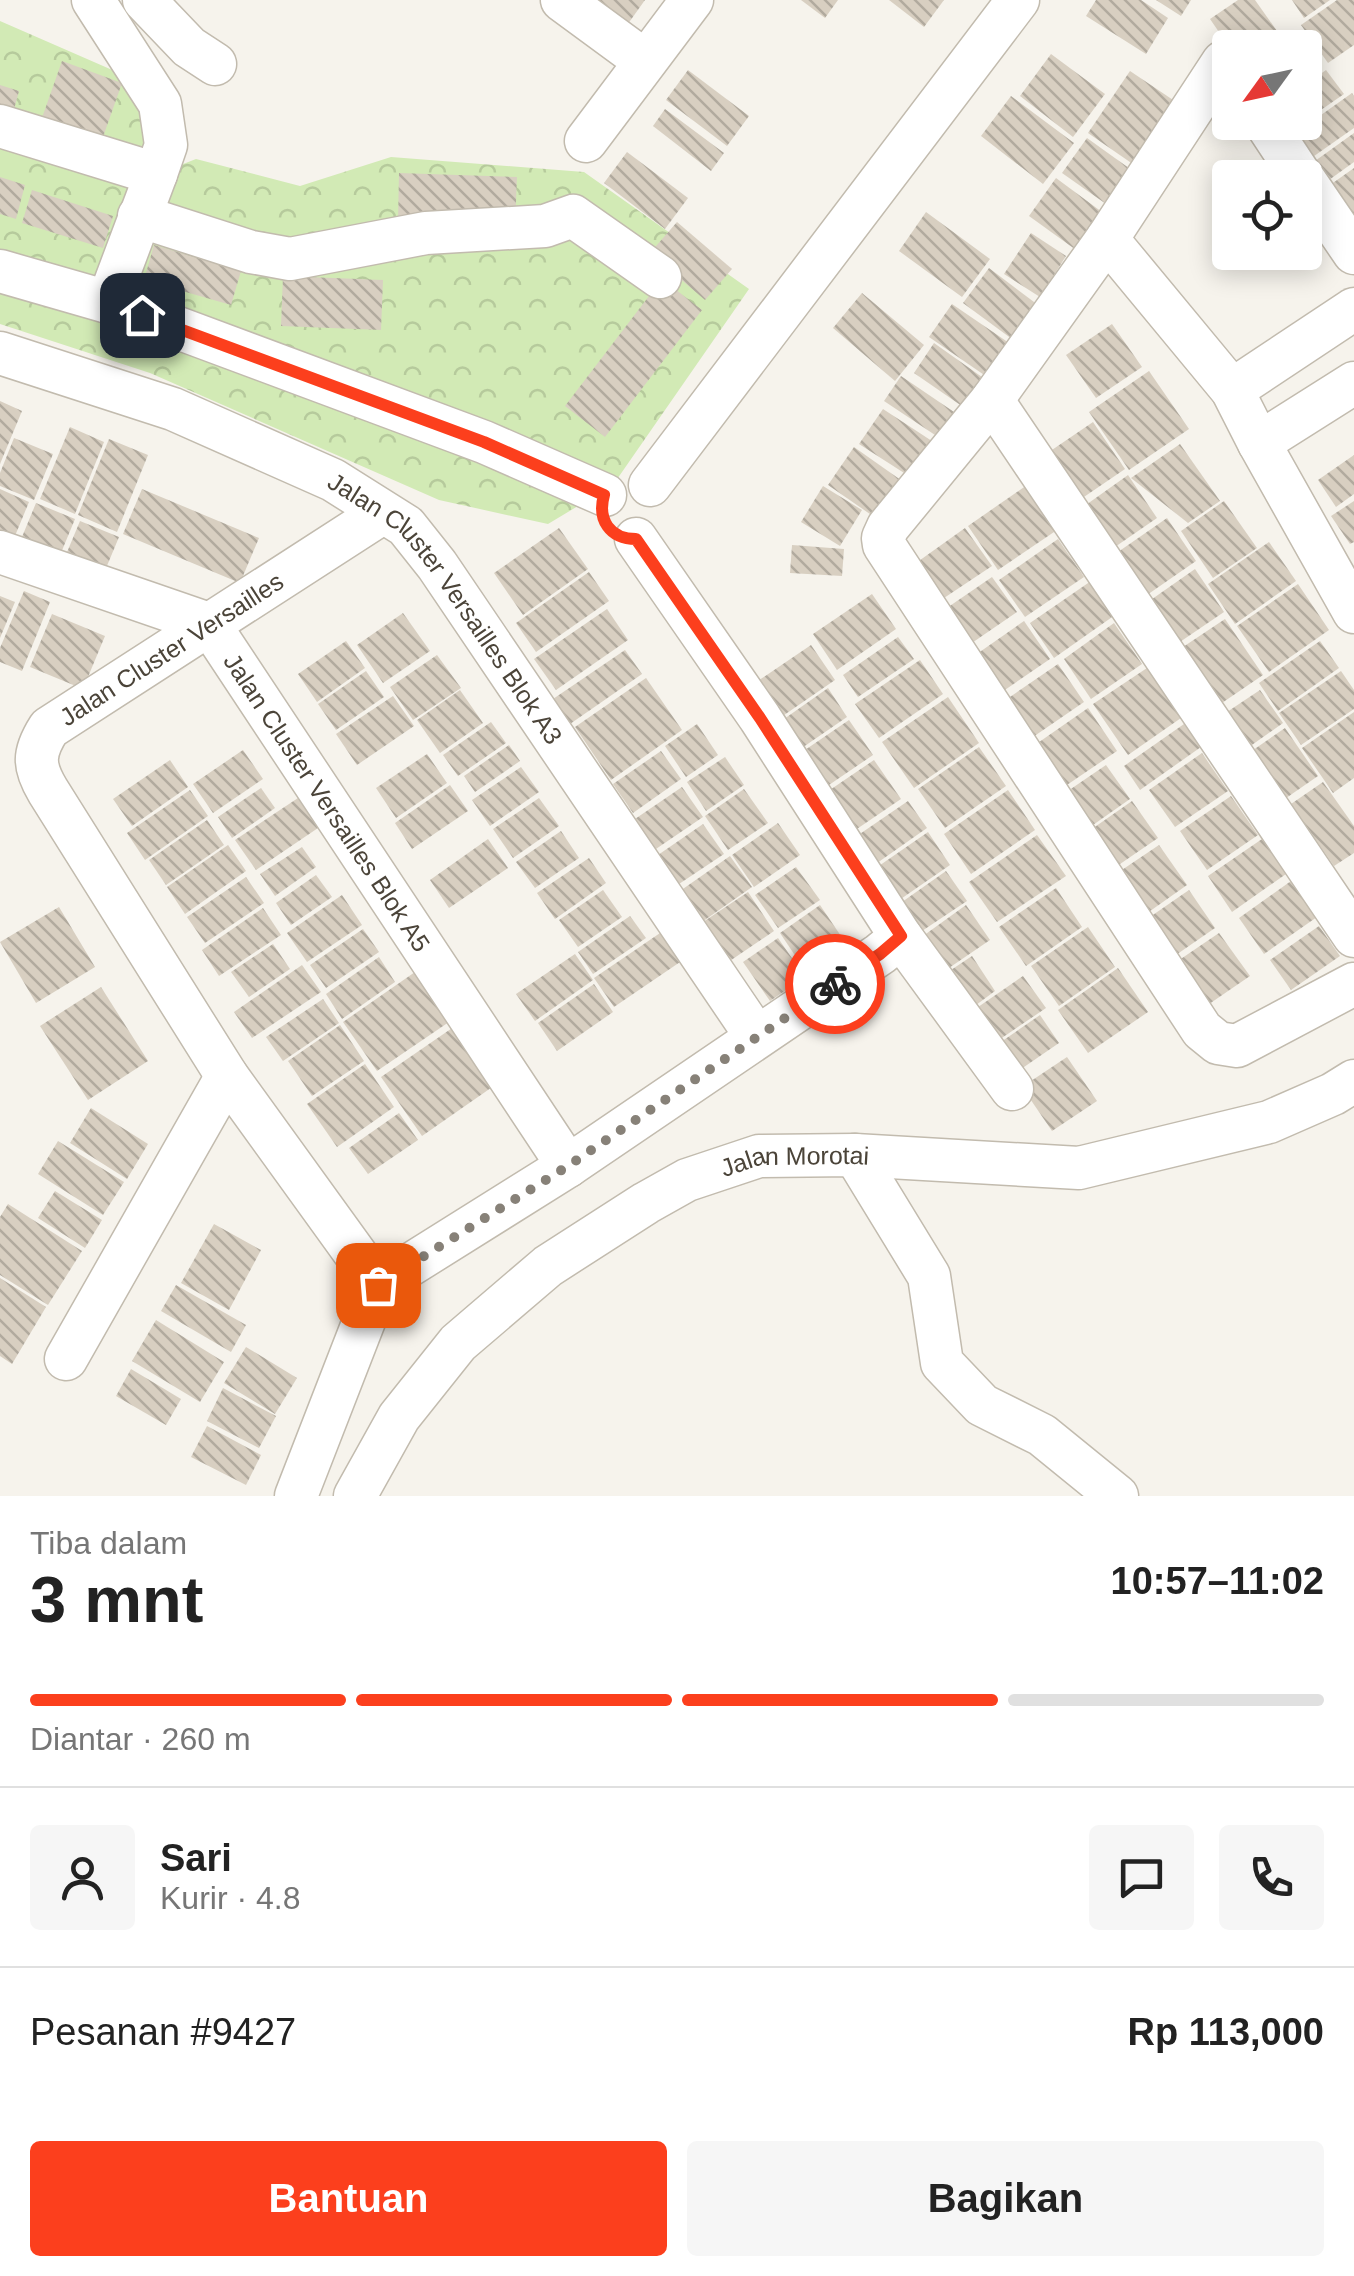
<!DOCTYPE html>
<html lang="id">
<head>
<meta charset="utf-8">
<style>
	body { margin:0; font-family:Helvetica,sans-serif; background:#f6f6f6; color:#222; height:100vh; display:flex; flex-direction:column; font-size:38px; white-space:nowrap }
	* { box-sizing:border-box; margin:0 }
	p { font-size:32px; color:#767676 }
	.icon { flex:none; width:55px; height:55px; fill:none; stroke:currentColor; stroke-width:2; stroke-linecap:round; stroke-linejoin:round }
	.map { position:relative; height:1496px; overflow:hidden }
	.side { display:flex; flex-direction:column; background:#fff; flex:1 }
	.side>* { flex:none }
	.needle { width:65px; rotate:237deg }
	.tools { position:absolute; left:1212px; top:30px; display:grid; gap:20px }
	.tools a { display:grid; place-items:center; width:110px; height:110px; border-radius:10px; background:#fff; box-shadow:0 5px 25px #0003; font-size:50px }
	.pin { position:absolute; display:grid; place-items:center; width:85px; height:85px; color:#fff; margin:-42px; border-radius:20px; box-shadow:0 5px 15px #0006 }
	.courier { position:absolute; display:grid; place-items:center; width:100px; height:100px; margin:-50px; border:8px solid #fc3f1d; border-radius:50%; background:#fff; color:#222; box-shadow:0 2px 12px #0007 }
	.head em { font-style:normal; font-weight:600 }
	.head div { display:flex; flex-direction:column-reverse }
	.head { display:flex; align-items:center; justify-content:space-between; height:170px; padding:0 30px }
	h1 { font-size:65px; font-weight:600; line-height:75px }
	.bar { display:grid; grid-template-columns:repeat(4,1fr); gap:15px 10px; align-content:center; height:120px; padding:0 30px }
	.bar i { height:12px; border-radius:8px; background:#e0e0e0 }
	.bar .on { background:#fc3f1d }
	.bar p { grid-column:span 4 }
	.line { display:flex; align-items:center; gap:25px; padding:0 30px; border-top:2px solid #e0e0e0 }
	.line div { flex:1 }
	.round { display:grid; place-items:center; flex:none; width:105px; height:105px; border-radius:10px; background:#f6f6f6 }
	.action { display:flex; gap:20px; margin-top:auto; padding:20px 30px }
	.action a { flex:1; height:115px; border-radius:10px; background:#fc3f1d; color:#fff; font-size:40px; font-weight:600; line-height:115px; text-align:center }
	.action a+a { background:#f6f6f6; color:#222 }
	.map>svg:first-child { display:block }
	.park { fill:url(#park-crowns) }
	.building { fill:url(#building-back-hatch) }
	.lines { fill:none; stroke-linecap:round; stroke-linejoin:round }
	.minor-casing { stroke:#c2bbae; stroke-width:45 }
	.minor { stroke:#fff; stroke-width:42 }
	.done { stroke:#878178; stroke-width:10; stroke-dasharray:0 18 }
	.route { stroke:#fc3f1d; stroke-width:12 }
	.labels { text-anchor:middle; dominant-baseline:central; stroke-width:9; stroke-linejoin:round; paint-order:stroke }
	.street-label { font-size:25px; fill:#4b4439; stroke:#fff }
</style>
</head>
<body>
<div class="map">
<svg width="1354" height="1496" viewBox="0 0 1354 1496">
	<defs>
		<pattern id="park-crowns" width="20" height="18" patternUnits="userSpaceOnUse" patternTransform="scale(2.5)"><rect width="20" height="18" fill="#d2eab5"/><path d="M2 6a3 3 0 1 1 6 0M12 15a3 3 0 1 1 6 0" fill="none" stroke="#b6ca9c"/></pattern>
		<pattern id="building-back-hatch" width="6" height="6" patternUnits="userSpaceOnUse" patternTransform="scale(2.5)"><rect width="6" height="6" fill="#d8cfc1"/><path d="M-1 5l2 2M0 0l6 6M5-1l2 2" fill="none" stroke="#b1aa9e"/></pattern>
	</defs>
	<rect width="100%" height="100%" fill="#f6f3ec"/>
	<path class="park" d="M0,21L165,93L155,175L196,159L300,186L391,157L584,172L749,289L613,485L548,524L439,500L150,373L0,324Z"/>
	<g class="building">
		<path d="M597,0H645L625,28Z"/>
		<path d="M801,0H838L825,18Z"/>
		<path d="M889,0H944L924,27Z"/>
		<path d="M1096,0H1141L1168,18L1146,54L1086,16Z"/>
		<path d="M1156,0H1191L1181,16Z"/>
		<path d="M1238,0H1255L1287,45L1284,48H1230L1210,19Z"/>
		<path d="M1292,0H1330L1304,18Z"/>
		<path d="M1337,0H1354V45L1328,63L1301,25Z"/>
		<path d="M1051,54L1105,94L1073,137L1020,96Z"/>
		<path d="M62,61L122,83L97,154L37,132Z"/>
		<path d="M688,70L749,116L727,146L666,100Z"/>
		<path d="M1326,70L1344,94L1305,121V85Z"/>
		<path d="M1130,71L1182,106L1140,169L1088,133Z"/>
		<path d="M0,85L19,91L13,113L0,109Z"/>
		<path d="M1352,93L1354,96V128L1307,161L1290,137Z"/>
		<path d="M1011,96L1074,143L1043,184L981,136Z"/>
		<path d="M665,109L724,153L711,171L653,126Z"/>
		<path d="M1354,133V162L1322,185L1308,166Z"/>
		<path d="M1087,138L1140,176L1116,211L1062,173Z"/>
		<path d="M627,152L688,198L665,229L604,183Z"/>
		<path d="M1354,168V217L1323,190Z"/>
		<path d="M399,173L517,177L515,225L398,222Z"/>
		<path d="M0,177L25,185L16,219L0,214Z"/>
		<path d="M1056,178L1110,218L1083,255L1029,216Z"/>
		<path d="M32,190L113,216L103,248L22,223Z"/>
		<path d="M926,212L990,259L962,297L899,251Z"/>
		<path d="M677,222L732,269L705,300L650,253Z"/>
		<path d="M1031,233L1066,256L1040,297L1004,274Z"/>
		<path d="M154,245L241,271L231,305L144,280Z"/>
		<path d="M989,268L1042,308L1016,342L963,303Z"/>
		<path d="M283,276L383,280L381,330L281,326Z"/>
		<path d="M662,279L702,310L605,437L565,406Z"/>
		<path d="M862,293L924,345L895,381L833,328Z"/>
		<path d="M952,304L1012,345L990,379L929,337Z"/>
		<path d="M1112,324L1142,367L1096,398L1066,355Z"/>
		<path d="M934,343L989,382L969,411L914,373Z"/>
		<path d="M1149,371L1189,429L1129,470L1089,412Z"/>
		<path d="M901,376L957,414L941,439L884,401Z"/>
		<path d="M0,401L22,411L0,464Z"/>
		<path d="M883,409L938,445L915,480L859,444Z"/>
		<path d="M1093,422L1125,469L1078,501L1046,454Z"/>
		<path d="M70,427L104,442L75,514L40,499Z"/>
		<path d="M14,438L53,454L34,500L0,486V473Z"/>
		<path d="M109,439L148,455L117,532L78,515Z"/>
		<path d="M1180,444L1220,501L1188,523L1131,478Z"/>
		<path d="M854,447L905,483L880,521L828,485Z"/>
		<path d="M1354,455V494L1336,507L1318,480Z"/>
		<path d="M1128,475L1157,518L1112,549L1083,507Z"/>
		<path d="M1027,485L1057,530L998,570L968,526Z"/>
		<path d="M823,486L862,510L840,546L801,522Z"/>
		<path d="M0,489L29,502L10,548L0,544Z"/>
		<path d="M142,489L259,538L240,583L123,534Z"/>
		<path d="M1224,501L1257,548L1213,578L1181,531Z"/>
		<path d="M1354,501V542L1350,544L1331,516Z"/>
		<path d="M36,503L75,519L56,565L17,549Z"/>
		<path d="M1167,518L1196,561L1147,595L1118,552Z"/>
		<path d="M80,521L119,537L99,585L60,569Z"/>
		<path d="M559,528L588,569L523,615L494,573Z"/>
		<path d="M965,528L992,566L941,600L916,563Z"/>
		<path d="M1058,539L1084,577L1025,617L999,580Z"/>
		<path d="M1269,542L1296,581L1235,624L1208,584Z"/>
		<path d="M792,545L844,549L842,576L790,573Z"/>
		<path d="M1195,569L1224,612L1174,646L1145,604Z"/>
		<path d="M589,572L609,601L536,652L516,623Z"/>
		<path d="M992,577L1017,612L966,647L941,612Z"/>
		<path d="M1091,581L1115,615L1054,658L1030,623Z"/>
		<path d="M1298,584L1329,630L1269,672L1237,626Z"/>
		<path d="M24,591L50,602L22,671L0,662V648Z"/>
		<path d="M872,594L896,629L837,670L813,634Z"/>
		<path d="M0,596L15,602L0,638Z"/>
		<path d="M607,609L628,640L556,690L534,659Z"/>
		<path d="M403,613L430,651L383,683L357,645Z"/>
		<path d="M52,614L105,636L83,689L30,667Z"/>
		<path d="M1225,619L1263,675L1219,705L1180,649Z"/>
		<path d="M1024,621L1050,659L999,694L974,656Z"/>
		<path d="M1114,623L1142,664L1091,699L1064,659Z"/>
		<path d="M898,637L914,659L858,697L843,675Z"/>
		<path d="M346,641L365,668L317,702L298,674Z"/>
		<path d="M1320,641L1339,668L1278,711L1259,683Z"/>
		<path d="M811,645L835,680L774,722L749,687Z"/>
		<path d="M625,650L642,674L570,724L553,699Z"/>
		<path d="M437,655L461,688L413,720L390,687Z"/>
		<path d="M920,660L943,694L879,738L855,704Z"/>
		<path d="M1058,664L1084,702L1033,737L1007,699Z"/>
		<path d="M1147,668L1181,718L1128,755L1093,704Z"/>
		<path d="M366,671L384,697L336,730L318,704Z"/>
		<path d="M1341,671L1354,690V709L1301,745L1279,713Z"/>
		<path d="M646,678L682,730L611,780L575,727Z"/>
		<path d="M828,688L847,717L796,752L777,724Z"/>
		<path d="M460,690L483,723L440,753L417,720Z"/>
		<path d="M1260,690L1283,723L1242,752L1218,718Z"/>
		<path d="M393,696L414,726L357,765L336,734Z"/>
		<path d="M948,697L979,743L914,788L882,742Z"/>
		<path d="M1088,708L1117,751L1061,789L1032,747Z"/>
		<path d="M1354,712V778L1333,793L1302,748Z"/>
		<path d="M849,720L873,755L826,787L802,752Z"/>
		<path d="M491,722L506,743L458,776L443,755Z"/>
		<path d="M697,724L718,755L686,777L665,746Z"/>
		<path d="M1184,724L1201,747L1140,790L1124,766Z"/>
		<path d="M1285,728L1318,776L1276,805L1243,757Z"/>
		<path d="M509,745L520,761L475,792L464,776Z"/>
		<path d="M979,747L1006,786L945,828L918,789Z"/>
		<path d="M243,750L263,779L213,813L193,784Z"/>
		<path d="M661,751L681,779L633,813L613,784Z"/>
		<path d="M1202,753L1228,791L1175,827L1149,790Z"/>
		<path d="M427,754L447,783L396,818L376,788Z"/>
		<path d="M725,757L744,785L706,811L687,782Z"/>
		<path d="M170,760L188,787L132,826L113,799Z"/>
		<path d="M874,760L901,799L848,835L821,796Z"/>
		<path d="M1106,765L1130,799L1083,832L1059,797Z"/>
		<path d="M521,767L539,792L490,826L472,800Z"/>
		<path d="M1323,782L1354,826V853L1334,866L1291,804Z"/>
		<path d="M450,785L468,811L412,849L395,823Z"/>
		<path d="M682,787L703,817L653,851L632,821Z"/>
		<path d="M261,788L275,808L232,838L218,817Z"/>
		<path d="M744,789L768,823L728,850L705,816Z"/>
		<path d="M190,790L208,816L145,860L127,833Z"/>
		<path d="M1008,790L1035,830L971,874L944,834Z"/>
		<path d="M1231,796L1258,835L1207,870L1180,831Z"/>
		<path d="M298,798L318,828L256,870L235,840Z"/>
		<path d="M539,798L559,826L513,858L493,829Z"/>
		<path d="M908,801L927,828L870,868L851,840Z"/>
		<path d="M1132,801L1158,838L1104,875L1079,838Z"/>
		<path d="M207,820L224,845L166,885L149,860Z"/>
		<path d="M778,823L800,855L754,887L732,855Z"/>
		<path d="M703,824L724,854L679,884L658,855Z"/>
		<path d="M561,831L579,858L535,888L516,862Z"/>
		<path d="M928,832L950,865L895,903L873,870Z"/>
		<path d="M1037,835L1066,876L997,922L969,882Z"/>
		<path d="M488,839L508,868L449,908L430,880Z"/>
		<path d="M1262,839L1286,874L1232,912L1208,876Z"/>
		<path d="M228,845L246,871L185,914L167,887Z"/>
		<path d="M1159,845L1187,885L1136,921L1107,880Z"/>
		<path d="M302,847L316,867L275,896L260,874Z"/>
		<path d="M730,856L752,887L702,922L680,891Z"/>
		<path d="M589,858L606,883L555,919L537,893Z"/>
		<path d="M796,867L820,900L778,928L755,895Z"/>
		<path d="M946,871L967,901L922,931L902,902Z"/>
		<path d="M316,875L332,897L291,925L276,903Z"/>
		<path d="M246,877L264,903L205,943L187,917Z"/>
		<path d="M1291,881L1317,917L1264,954L1239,918Z"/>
		<path d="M1056,888L1082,927L1026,966L999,927Z"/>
		<path d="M603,890L622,917L578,947L559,920Z"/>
		<path d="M1189,890L1215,928L1173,957L1147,919Z"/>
		<path d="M748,892L774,931L721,967L694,928Z"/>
		<path d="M342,895L362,925L307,962L287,933Z"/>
		<path d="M820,905L847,945L806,972L780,933Z"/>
		<path d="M966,905L990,940L946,970L923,936Z"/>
		<path d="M59,907L95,967L36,1003L0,942Z"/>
		<path d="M263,908L281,935L219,976L202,950Z"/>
		<path d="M630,916L646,938L593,974L578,952Z"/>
		<path d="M1319,926L1340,956L1291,990L1270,960Z"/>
		<path d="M1088,927L1115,967L1059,1006L1031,966Z"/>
		<path d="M363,929L379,952L326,988L310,965Z"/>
		<path d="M663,931L683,960L614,1007L594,978Z"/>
		<path d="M1219,933L1250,976L1196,1013L1166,969Z"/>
		<path d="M778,938L805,977L770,1001L743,962Z"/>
		<path d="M273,944L290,969L249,997L231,972Z"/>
		<path d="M575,954L593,980L535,1021L516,994Z"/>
		<path d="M972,956L995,991L972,1008L948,972Z"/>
		<path d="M379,957L395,982L342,1019L326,994Z"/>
		<path d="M302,965L321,992L252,1038L234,1012Z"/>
		<path d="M1118,968L1148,1012L1088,1053L1058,1010Z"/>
		<path d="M415,972L449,1022L377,1071L343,1022Z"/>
		<path d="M1023,976L1046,1008L987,1048L965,1016Z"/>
		<path d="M594,984L613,1012L557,1051L538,1023Z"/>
		<path d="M101,987L148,1061L88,1100L40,1026Z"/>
		<path d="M323,999L339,1023L283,1061L266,1037Z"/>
		<path d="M1040,1015L1059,1043L1014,1074L995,1046Z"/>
		<path d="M458,1024L498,1083L422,1136L381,1077Z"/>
		<path d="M340,1025L364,1061L312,1096L288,1061Z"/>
		<path d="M1067,1057L1097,1101L1052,1131L1022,1087Z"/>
		<path d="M365,1064L394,1107L337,1147L307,1104Z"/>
		<path d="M91,1108L148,1144L127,1179L70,1143Z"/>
		<path d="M399,1113L418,1140L368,1174L349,1148Z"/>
		<path d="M58,1141L124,1182L103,1215L38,1174Z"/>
		<path d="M55,1191L102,1220L85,1248L38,1218Z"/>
		<path d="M8,1204L82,1251L48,1305L0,1275V1217Z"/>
		<path d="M214,1224L261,1250L229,1310L181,1283Z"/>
		<path d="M0,1278L46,1307L12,1364L0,1356Z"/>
		<path d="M176,1285L246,1325L231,1352L161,1311Z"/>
		<path d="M156,1320L224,1362L200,1402L132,1361Z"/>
		<path d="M246,1347L297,1378L275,1414L224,1383Z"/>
		<path d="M131,1369L181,1399L166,1425L116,1396Z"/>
		<path d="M223,1388L276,1416L259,1448L207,1421Z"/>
		<path d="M207,1426L261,1455L246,1485L191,1457Z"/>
	</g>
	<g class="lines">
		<defs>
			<g id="minor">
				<path d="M93,0L160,104L166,145L156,174"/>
				<path d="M144,0L189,47L215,64"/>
				<path d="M562,0L645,61"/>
				<path d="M1223,62L1107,239L992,400L888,527L883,538L884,545L1202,1030L1218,1043L1237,1046L1354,984"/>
				<path d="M1265,122L1302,178"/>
				<path d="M0,126L156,174L108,302"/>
				<path d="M586,141L692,0"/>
				<path d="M1305,181L1354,253"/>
				<path d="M139,216L251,252L290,259L426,233L545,226L573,216L660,277"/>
				<path d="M1107,239L1232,390L1259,443L1354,612"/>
				<path d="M0,271L108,302L484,442L605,495"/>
				<path id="s1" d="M0,353L173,409L333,480L406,526L437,565L756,1036"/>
				<path d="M1232,390L1354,309"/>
				<path d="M992,400L1354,936"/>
				<path d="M1259,443L1354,383"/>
				<path d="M650,485L1018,0"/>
				<path d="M636,539L760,718L901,937L1012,1089"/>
				<path id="s2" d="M0,552L209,624L568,1166"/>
				<path d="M855,1155L929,1276L942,1363L982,1405L1042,1435L1117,1496"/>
				<path id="s3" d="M378,1285L227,1076L48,791C33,766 33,753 49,728L382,513"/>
				<path d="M66,1359L227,1076"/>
				<path d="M296,1496L378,1285L568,1166L880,954L901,937"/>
				<path id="s4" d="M355,1496L399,1417L458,1343L548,1266L646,1203L687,1180L759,1156L855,1155L1079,1168L1269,1122L1333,1094L1354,1081"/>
			</g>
		</defs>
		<use href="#minor" class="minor-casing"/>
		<use href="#minor" class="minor"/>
	</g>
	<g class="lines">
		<path class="done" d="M378,1285L568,1166L835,984"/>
		<path class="route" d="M142,315L484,442L604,495C597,520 610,539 636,539L760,718L901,936L880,954L835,984"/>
	</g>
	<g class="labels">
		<g class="street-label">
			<text stroke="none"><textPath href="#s1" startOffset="530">Jalan Cluster Versailles Blok A3</textPath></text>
			<text stroke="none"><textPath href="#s3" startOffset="808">Jalan Cluster Versailles</textPath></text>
			<text stroke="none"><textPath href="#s2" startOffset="435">Jalan Cluster Versailles Blok A5</textPath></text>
			<text stroke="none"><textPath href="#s4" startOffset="578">Jalan Morotai</textPath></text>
		</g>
	</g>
</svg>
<div class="tools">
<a><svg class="needle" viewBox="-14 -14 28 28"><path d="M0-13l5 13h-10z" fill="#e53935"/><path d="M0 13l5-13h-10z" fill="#767676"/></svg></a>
<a><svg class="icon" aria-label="locate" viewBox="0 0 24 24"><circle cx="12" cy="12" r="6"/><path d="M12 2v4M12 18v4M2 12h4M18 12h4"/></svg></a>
</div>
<div class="pin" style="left:378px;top:1285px;background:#ea580c"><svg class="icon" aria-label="bag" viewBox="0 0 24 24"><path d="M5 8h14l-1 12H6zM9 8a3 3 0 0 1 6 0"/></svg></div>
<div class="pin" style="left:142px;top:315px;background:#1f2937"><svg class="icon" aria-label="home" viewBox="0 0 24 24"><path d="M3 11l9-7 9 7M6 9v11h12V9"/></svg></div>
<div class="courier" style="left:835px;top:984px"><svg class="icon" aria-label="bike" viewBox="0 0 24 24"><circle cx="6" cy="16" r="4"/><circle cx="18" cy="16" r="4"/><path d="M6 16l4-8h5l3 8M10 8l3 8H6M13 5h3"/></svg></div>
</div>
<section class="side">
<div class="head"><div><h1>3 mnt</h1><p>Tiba dalam</p></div><em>10:57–11:02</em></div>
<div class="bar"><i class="on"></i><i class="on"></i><i class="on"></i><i></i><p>Diantar · 260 m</p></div>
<div class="line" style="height:180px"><a class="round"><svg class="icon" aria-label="person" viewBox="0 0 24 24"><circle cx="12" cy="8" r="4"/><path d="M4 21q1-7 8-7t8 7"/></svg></a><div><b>Sari</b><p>Kurir · 4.8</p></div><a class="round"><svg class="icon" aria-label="chat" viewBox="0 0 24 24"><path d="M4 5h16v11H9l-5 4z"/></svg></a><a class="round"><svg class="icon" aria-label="phone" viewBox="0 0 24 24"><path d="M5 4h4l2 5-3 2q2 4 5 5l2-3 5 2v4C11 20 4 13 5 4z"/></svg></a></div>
<div class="line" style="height:130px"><div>Pesanan #9427</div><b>Rp 113,000</b></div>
<div class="action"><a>Bantuan</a><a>Bagikan</a></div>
</section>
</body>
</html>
